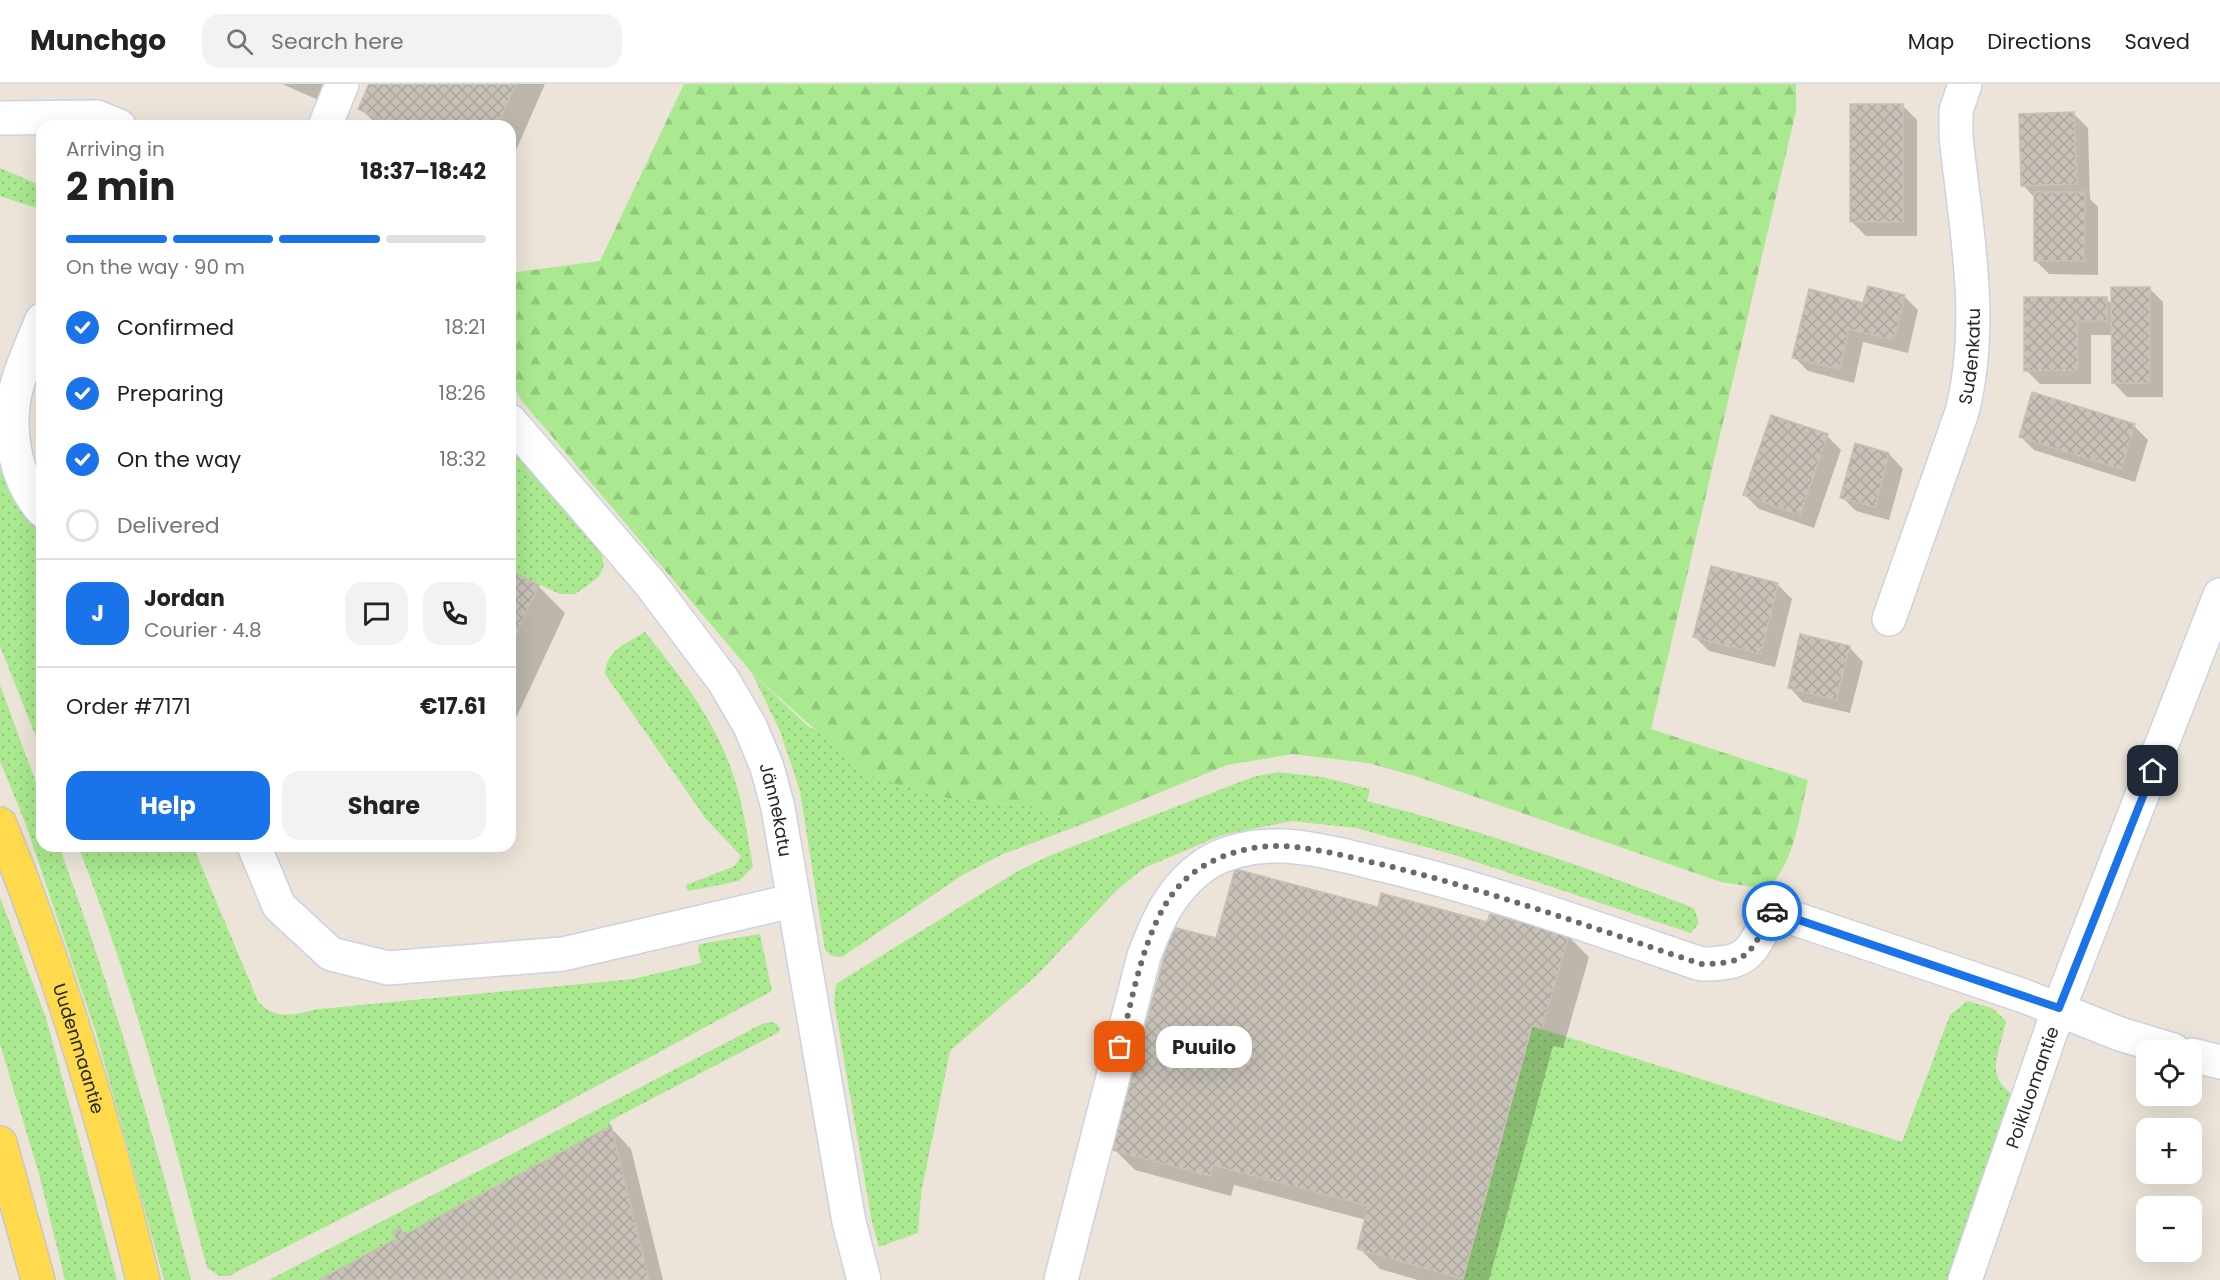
<!DOCTYPE html>
<html lang="en">
<head>
<meta charset="utf-8">
<style>
	body { margin:0; font-family:Poppins,sans-serif; background:#f2f2f2; color:#222; height:100vh; display:flex; flex-direction:column; font-size:22px; white-space:nowrap }
	* { box-sizing:border-box; margin:0 }
	p { font-size:20px; color:#767676 }
	.icon { flex:none; width:33px; height:33px; fill:none; stroke:currentColor; stroke-width:2; stroke-linecap:round; stroke-linejoin:round }
	.map { position:relative; flex:1; overflow:hidden }
	.drawer { position:absolute; left:36px; top:36px; width:480px; height:732px; display:flex; flex-direction:column; background:#fff; border-radius:18px; box-shadow:0 6px 24px #0002 }
	.drawer>* { flex:none }
	.tools { position:absolute; left:2136px; top:956px; display:grid; gap:12px }
	.tools a { display:grid; place-items:center; width:66px; height:66px; border-radius:12px; background:#fff; box-shadow:0 6px 24px #0002; font-size:30px }
	.pin { position:absolute; display:grid; place-items:center; width:51px; height:51px; color:#fff; margin:-26px; border-radius:12px; box-shadow:0 3px 9px #0006 }
	.courier { position:absolute; display:grid; place-items:center; width:60px; height:60px; margin:-30px; border:4px solid #1a73e8; border-radius:50%; background:#fff; color:#222; box-shadow:0 2px 8px #0007 }
	.bubble { position:absolute; height:42px; border-radius:18px; background:#fff; box-shadow:0 6px 24px #0002; font-size:20px; font-weight:700; line-height:42px; text-align:center }
	.overview em { font-style:normal; font-weight:700 }
	.overview div { display:flex; flex-direction:column-reverse }
	.overview { display:flex; align-items:center; justify-content:space-between; height:102px; padding:0 30px }
	h1 { font-size:39px; font-weight:700; line-height:45px }
	.bar { display:grid; grid-template-columns:repeat(4,1fr); gap:9px 6px; align-content:center; height:72px; padding:0 30px }
	.bar i { height:8px; border-radius:4px; background:#e0e0e0 }
	.bar .on { background:#1a73e8 }
	.bar p { grid-column:span 4 }
	.line { display:flex; align-items:center; gap:15px; padding:0 30px; border-top:2px solid #e0e0e0 }
	.line div { flex:1 }
	.round { display:grid; place-items:center; flex:none; width:63px; height:63px; border-radius:18px; background:#f2f2f2 }
	ol { padding:0 30px; list-style:none }
	li { display:flex; align-items:center; gap:18px; height:66px }
	li p { margin-inline-start:auto }
	li .icon { padding:6px; border-radius:50%; background:#1a73e8; color:#fff; stroke-width:4 }
	li:last-child { color:#767676 }
	li i { width:33px; height:33px; border:3px solid #e0e0e0; border-radius:50% }
	.cta { display:flex; gap:12px; margin-top:auto; padding:12px 30px }
	.cta a { flex:1; height:69px; border-radius:18px; background:#1a73e8; color:#fff; font-size:24px; font-weight:700; line-height:69px; text-align:center }
	.cta a+a { background:#f2f2f2; color:#222 }
	header { display:flex; align-items:center; gap:36px; box-sizing:border-box; height:84px; padding:0 30px; background:#fff; border-bottom:2px solid #e0e0e0 }
	header strong { font-size:28px }
	nav { display:flex; gap:33px; margin-inline-start:auto; font-size:21px }
	.search { width:420px; height:54px; background:#f2f2f2; display:flex; align-items:center; gap:15px; box-sizing:border-box; padding:0 21px; border-radius:18px; color:#767676; font-size:22px }
	.map>svg:first-child { display:block }
	.grass { fill:url(#grass-dots) }
	.forest { fill:url(#forest-firs) }
	.shadow { fill:#0003 }
	.building { fill:url(#building-cross-hatch); stroke:#c8c1b2; stroke-width:1.5 }
	.lines { fill:none; stroke-linecap:round; stroke-linejoin:round }
	.minor-casing { stroke:#cdd1e3; stroke-width:36 }
	.major-casing { stroke:#c7c7c7; stroke-width:36 }
	.minor { stroke:#fff; stroke-width:33 }
	.major { stroke:#feda4c; stroke-width:33 }
	.done { stroke:#6d6a66; stroke-width:6; stroke-dasharray:0 10.8 }
	.route { stroke:#1a73e8; stroke-width:8 }
	.labels { text-anchor:middle; dominant-baseline:central; stroke-width:4.5; stroke-linejoin:round; paint-order:stroke }
	.street-label { font-size:18px; fill:#282828; stroke:#fff }
</style>
</head>
<body>
<header>
<strong>Munchgo</strong>
<div class="search"><svg class="icon" aria-label="search" viewBox="0 0 24 24"><circle cx="10" cy="10" r="6"/><path d="M15 15l6 6"/></svg>Search here</div>
<nav><a>Map</a><a>Directions</a><a>Saved</a></nav>
</header>
<div class="map">
<svg width="2220" height="1196" viewBox="0 0 2220 1196">
	<defs>
		<pattern id="grass-dots" width="8" height="8" patternUnits="userSpaceOnUse" patternTransform="scale(1.5)"><rect width="8" height="8" fill="#aae98f"/><path d="M2 2h.1M6 6h.1" fill="none" stroke="#92c87b" stroke-width="1.8" stroke-linecap="round"/></pattern>
		<pattern id="forest-firs" width="22" height="20" patternUnits="userSpaceOnUse" patternTransform="scale(1.5)"><rect width="22" height="20" fill="#aae98f"/><path d="M5 1l3.5 6h-7zM16 11l3.5 6h-7z" fill="#92c87b"/></pattern>
		<pattern id="building-cross-hatch" width="8" height="8" patternUnits="userSpaceOnUse" patternTransform="scale(1.5)"><rect width="8" height="8" fill="#c7c1b8"/><path d="M0 0l8 8M0 8l8-8" fill="none" stroke="#aba69e"/></pattern>
	</defs>
	<rect width="100%" height="100%" fill="#ece4d8"/>
	<g class="grass">
		<path d="M0,84L42,102V126L0,112Z"/>
		<path d="M510,360L601,466L604,481L599,493L575,510H560L510,487Z"/>
		<path d="M0,376L11,409L42,452V668L0,562Z"/>
		<path d="M645,548C682,594 718,640 735,697C744,725 748,755 753,783L739,797L689,807L686,804V801L735,782L741,772L706,735L605,590C606,566 626,560 645,548Z"/>
		<path d="M752,589L809,643L948,714L1024,722L1083,740L1001,771L961,792L842,873L832,872L825,866L800,707L780,647Z"/>
		<path d="M0,601L42,715V762H59C111,904 154,1049 191,1196H164L97,952L26,741L0,677Z"/>
		<path d="M1278,688L1322,693L1370,705L1367,717C1479,745 1587,784 1694,824L1699,839L1691,849L1455,771L1356,744L1292,737L1222,751L1144,784L1117,806L1037,891L950,967L921,1110L918,1149L879,1163L872,1138L834,918L836,900L1018,787L1051,771L1214,708L1253,693Z"/>
		<path d="M78,762H193L258,917C276,939 295,929 320,925L633,895L701,879L698,863L700,860L760,850L772,907L519,1044L229,1192H220L207,1184C170,1041 132,900 78,762Z"/>
		<path d="M0,813L46,934L117,1196H65L39,1090L0,960Z"/>
		<path d="M1967,917L1992,924L2006,937C2000,971 1981,992 2018,1014L1953,1196H1463L1532,942L1902,1058L1950,931Z"/>
		<path d="M774,938L780,944L779,948L619,1032L609,1038L611,1042L404,1151L399,1144L393,1148L396,1155L318,1196H269L764,939Z"/>
	</g>
	<path class="forest" d="M684,0H1796V27L1651,645L1808,696C1799,732 1795,779 1767,805L1721,798L1418,693L1368,679L1292,670L1227,681L1083,740L1024,722L948,714L867,692L752,589L522,317L510,298V189L600,177Z"/>
	<g class="shadow">
		<path d="M282,0H329L321,17Z"/>
		<path d="M371,0H545L510,80V42H378L360,24Z"/>
		<path d="M1903,22L1917,36V152H1866L1852,138Z"/>
		<path d="M2074,30L2088,44L2090,115L2098,123V191L2049,190L2035,176V114L2023,101Z"/>
		<path d="M2149,204L2163,218V313H2127L2113,298V251H2091V300H2040L2026,286V214L2106,215L2113,221Z"/>
		<path d="M1904,212L1918,226L1908,269L1863,258L1854,299L1808,287L1794,273Z"/>
		<path d="M2134,342L2148,356L2135,398L2034,366L2020,352Z"/>
		<path d="M1827,352L1841,366L1814,444L1759,425L1745,411Z"/>
		<path d="M1889,370L1903,385L1889,436L1856,427L1842,413Z"/>
		<path d="M1712,484L1778,501L1792,515L1775,583L1709,567L1695,553Z"/>
		<path d="M510,489L538,502L565,529L510,647Z"/>
		<path d="M1849,563L1863,578L1850,629L1803,618L1789,603Z"/>
		<path d="M1379,824L1568,852L1589,873L1563,964L1553,962L1489,1196H1418L1380,1185L1359,1164L1366,1136L1234,1101L1231,1112L1135,1086L1114,1065L1217,856Z"/>
		<path d="M611,1044L631,1065L663,1196H320L398,1155L400,1146L405,1152Z"/>
	</g>
	<g class="building">
		<path d="M369,0H516L497,42H397L358,25Z"/>
		<rect x="1850" y="20" width="53" height="118"/>
		<path d="M2074,28L2077,100L2021,102L2019,30Z"/>
		<path d="M2034,108H2085L2084,177H2034Z"/>
		<path d="M1868,202L1905,211L1894,256L1849,245L1840,285L1792,274L1809,205L1863,219Z"/>
		<path d="M2111,203H2150V299H2112Z"/>
		<path d="M2024,213H2107V237H2077L2078,286L2024,287Z"/>
		<path d="M2032,308L2135,340L2121,385L2019,353Z"/>
		<path d="M1771,331L1828,350L1800,431L1743,411Z"/>
		<path d="M1855,359L1889,369L1875,423L1840,414Z"/>
		<path d="M1711,482L1778,499L1761,570L1693,553Z"/>
		<path d="M510,487L539,501L510,564Z"/>
		<path d="M1800,550L1850,562L1836,616L1788,604Z"/>
		<path d="M1235,785L1378,823L1381,809L1487,838L1490,830L1569,851L1542,944L1532,942L1463,1195L1357,1165L1368,1122L1213,1081L1210,1092L1112,1066L1172,843L1216,854Z"/>
		<path d="M611,1042L649,1196H319L396,1155L393,1148L400,1144L404,1151Z"/>
	</g>
	<g class="lines">
		<defs>
			<g id="minor">
				<path d="M0,34L97,33L119,42"/>
				<path d="M325,42L342,0"/>
				<path d="M42,236C33,258 22,281 16,305C6,345 15,395 42,426"/>
				<path id="s1" d="M510,337L649,498L723,596L750,642L767,683L778,724L849,1138L864,1196"/>
				<path id="s2" d="M1889,535L1962,328C1985,238 1966,145 1956,53V27L1965,0"/>
				<path d="M254,762L279,822L331,870L388,884L563,870L792,817"/>
				<path d="M2192,971L2220,978"/>
				<path d="M1061,1196L1144,872C1158,835 1172,803 1206,780C1226,767 1253,762 1276,762C1305,761 1350,773 1379,780C1489,806 1595,844 1701,880C1751,880 1751,868 1772,827L2024,912L2120,950L2173,966"/>
				<path id="s3" d="M1965,1196L2059,924L2220,511"/>
			</g>
			<g id="major">
				<path id="s4" d="M0,740C60,887 106,1042 143,1196"/>
				<path d="M0,1059L38,1196"/>
			</g>
		</defs>
		<use href="#minor" class="minor-casing"/>
		<use href="#major" class="major-casing"/>
		<use href="#minor" class="minor"/>
		<use href="#major" class="major"/>
	</g>
	<g class="lines">
		<path class="done" d="M1120,963C1133,914 1144,841 1179,802C1202,776 1242,762 1277,762C1310,762 1352,774 1384,781C1492,807 1596,845 1701,880C1751,880 1751,868 1772,827"/>
		<path class="route" d="M1772,827L2059,924L2153,687"/>
	</g>
	<g class="labels">
		<g class="street-label">
			<text stroke="none"><textPath href="#s2" startOffset="276">Sudenkatu</textPath></text>
			<text stroke="none"><textPath href="#s1" startOffset="477">Jännekatu</textPath></text>
			<text stroke="none"><textPath href="#s4" startOffset="238">Uudenmaantie</textPath></text>
			<text stroke="none"><textPath href="#s3" startOffset="204">Poikluomantie</textPath></text>
		</g>
	</g>
</svg>
<div class="tools">
<a><svg class="icon" aria-label="locate" viewBox="0 0 24 24"><circle cx="12" cy="12" r="6"/><path d="M12 2v4M12 18v4M2 12h4M18 12h4"/></svg></a>
<a>+</a>
<a>−</a>
</div>
<div class="pin" style="left:1120px;top:963px;background:#ea580c"><svg class="icon" aria-label="bag" viewBox="0 0 24 24"><path d="M5 8h14l-1 12H6zM9 8a3 3 0 0 1 6 0"/></svg></div>
<div class="pin" style="left:2153px;top:687px;background:#1f2937"><svg class="icon" aria-label="home" viewBox="0 0 24 24"><path d="M3 11l9-7 9 7M6 9v11h12V9"/></svg></div>
<div class="courier" style="left:1772px;top:827px"><svg class="icon" aria-label="car" viewBox="0 0 24 24"><path d="M5 17H2v-5l4-1 3-4h7l3 4 3 1v5h-3M9 17h6M6 11h13"/><circle cx="7" cy="17" r="2"/><circle cx="17" cy="17" r="2"/></svg></div>
<div class="bubble" style="left:1156px;top:942px;width:96px">Puuilo</div>
<section class="drawer">
<div class="overview"><div><h1>2 min</h1><p>Arriving in</p></div><em>18:37–18:42</em></div>
<div class="bar"><i class="on"></i><i class="on"></i><i class="on"></i><i></i><p>On the way · 90 m</p></div>
<ol>
<li><svg class="icon" aria-label="check" viewBox="0 0 24 24"><path d="M5 12l5 5 9-10"/></svg>Confirmed<p>18:21</p></li>
<li><svg class="icon" aria-label="check" viewBox="0 0 24 24"><path d="M5 12l5 5 9-10"/></svg>Preparing<p>18:26</p></li>
<li><svg class="icon" aria-label="check" viewBox="0 0 24 24"><path d="M5 12l5 5 9-10"/></svg>On the way<p>18:32</p></li>
<li><i></i>Delivered</li>
</ol>
<div class="line" style="height:108px"><b class="round" style="background:#1a73e8;color:#fff">J</b><div><b>Jordan</b><p>Courier · 4.8</p></div><a class="round"><svg class="icon" aria-label="chat" viewBox="0 0 24 24"><path d="M4 5h16v11H9l-5 4z"/></svg></a><a class="round"><svg class="icon" aria-label="phone" viewBox="0 0 24 24"><path d="M5 4h4l2 5-3 2q2 4 5 5l2-3 5 2v4C11 20 4 13 5 4z"/></svg></a></div>
<div class="line" style="height:78px"><div>Order #7171</div><b>€17.61</b></div>
<div class="cta"><a>Help</a><a>Share</a></div>
</section>
</div>
</body>
</html>
